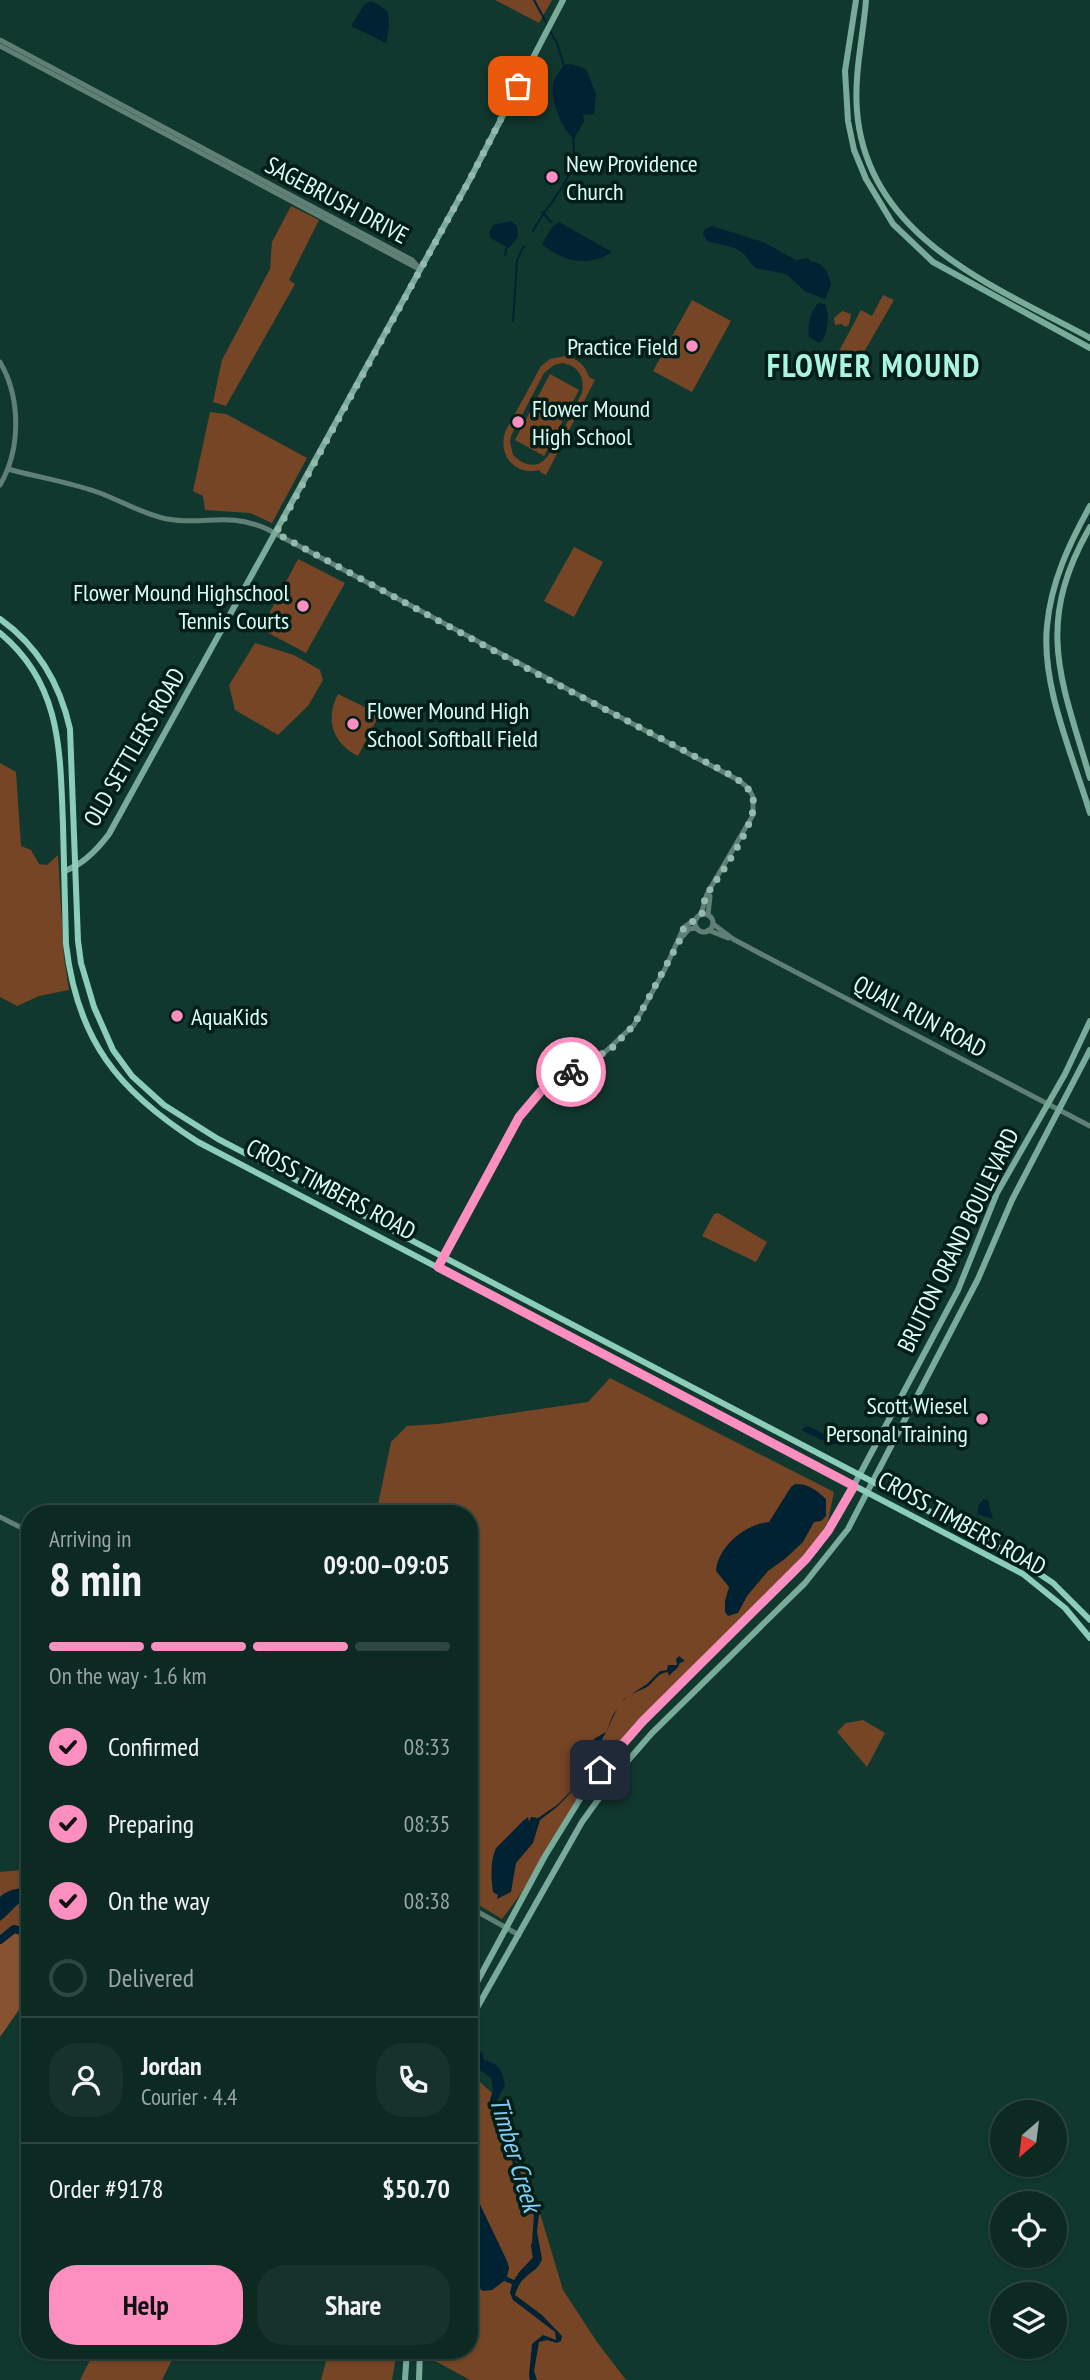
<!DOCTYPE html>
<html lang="en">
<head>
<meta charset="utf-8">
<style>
	body { margin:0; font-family:"PT Sans Narrow",sans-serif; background:#16322a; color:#f1f3f6; height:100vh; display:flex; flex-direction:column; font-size:26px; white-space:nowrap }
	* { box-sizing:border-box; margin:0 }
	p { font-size:23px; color:#9aa7a5 }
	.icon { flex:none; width:38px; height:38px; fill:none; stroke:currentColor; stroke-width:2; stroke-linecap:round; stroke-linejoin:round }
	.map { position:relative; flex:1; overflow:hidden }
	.side { position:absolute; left:21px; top:1505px; width:457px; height:854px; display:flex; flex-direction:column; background:#0d2a22; border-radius:28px; box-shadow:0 2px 5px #0004,0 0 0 2px #2d4640 }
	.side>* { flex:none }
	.needle { width:46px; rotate:208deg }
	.fabs { position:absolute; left:990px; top:2100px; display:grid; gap:14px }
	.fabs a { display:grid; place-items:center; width:77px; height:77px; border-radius:50%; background:#0d2a22; box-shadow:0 2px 5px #0004,0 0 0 2px #2d4640; font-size:35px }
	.pin { position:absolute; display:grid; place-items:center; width:60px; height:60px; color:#fff; margin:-30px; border-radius:14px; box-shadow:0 4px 10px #0006 }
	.courier { position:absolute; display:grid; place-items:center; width:70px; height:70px; margin:-35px; border:5px solid #fd8ec0; border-radius:50%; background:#fff; color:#222; box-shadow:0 2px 9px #0007 }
	.overview em { font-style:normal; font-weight:700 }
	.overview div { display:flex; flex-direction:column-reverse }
	.overview { display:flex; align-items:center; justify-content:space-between; height:119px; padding:0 28px }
	h1 { font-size:46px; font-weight:700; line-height:52px }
	.bar { display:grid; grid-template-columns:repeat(4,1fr); gap:10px 7px; align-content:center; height:84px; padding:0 28px }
	.bar i { height:9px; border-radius:5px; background:#2d4640 }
	.bar .active { background:#fd8ec0 }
	.bar p { grid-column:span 4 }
	.line { display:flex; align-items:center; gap:18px; padding:0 28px; border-top:2px solid #2d4640 }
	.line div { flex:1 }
	.round { display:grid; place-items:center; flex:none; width:74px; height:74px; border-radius:28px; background:#16322a }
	ol { padding:0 28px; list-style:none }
	li { display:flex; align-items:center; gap:21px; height:77px }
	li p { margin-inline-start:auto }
	li .icon { padding:7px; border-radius:50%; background:#fd8ec0; color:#111; stroke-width:4 }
	li:last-child { color:#9aa7a5 }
	li i { width:38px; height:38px; border:4px solid #2d4640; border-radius:50% }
	.cta { display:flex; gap:14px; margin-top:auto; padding:14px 28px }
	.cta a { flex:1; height:80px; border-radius:28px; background:#fd8ec0; color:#111; font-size:28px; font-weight:700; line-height:80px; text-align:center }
	.cta a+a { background:#16322a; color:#f1f3f6 }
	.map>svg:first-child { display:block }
	.green { fill:#754525; fill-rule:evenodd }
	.forest { fill:#87522f }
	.water { fill:#023 }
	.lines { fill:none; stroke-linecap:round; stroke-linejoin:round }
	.stream { stroke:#023; stroke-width:2 }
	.river { stroke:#023; stroke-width:8 }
	.tertiary { stroke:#607f75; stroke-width:5 }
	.secondary { stroke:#79ab9b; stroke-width:6 }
	.primary { stroke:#8bcdb9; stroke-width:6 }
	.done { stroke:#94b9ad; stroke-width:7; stroke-dasharray:0 12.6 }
	.route { stroke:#fd8ec0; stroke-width:9 }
	.poi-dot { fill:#fd8ec0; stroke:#001e17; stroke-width:2.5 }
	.labels { text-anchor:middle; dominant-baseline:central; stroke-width:7; stroke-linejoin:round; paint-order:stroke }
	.poi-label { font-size:24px; fill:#dbfef2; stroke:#001e17; text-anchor:start }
	.street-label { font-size:24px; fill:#dbfef2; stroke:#001e17 }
	.water-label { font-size:26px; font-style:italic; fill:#83cef6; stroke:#001e17 }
	.district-label { font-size:32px; font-weight:bold; letter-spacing:2px; fill:#abf5de; stroke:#001e17 }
</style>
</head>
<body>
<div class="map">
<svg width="1090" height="2380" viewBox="0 0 1090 2380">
	<rect width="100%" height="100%" fill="#11382e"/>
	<g class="green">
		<path d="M495,0H552L539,23Z"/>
		<path d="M291,206L319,220L289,280L295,284L226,406L213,402L222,360L270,269L272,242Z"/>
		<path d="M883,295L894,300L857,364L838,353L861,310L872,316Z"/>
		<path d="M692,300L731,321L692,392L653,371Z"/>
		<path d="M842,311L851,314L849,324L846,327L841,324L835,325L834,318Z"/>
		<path d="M565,356C577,358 585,365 589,377L595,380L546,475L540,472V470C515,476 498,456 505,432L541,366L550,359ZM562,363C578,365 585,377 582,393C574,407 554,453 543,461C533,469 521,463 513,455L510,442L511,436L544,373L554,365Z"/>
		<path d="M550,374L579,390L544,456L515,440Z"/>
		<path d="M210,412L226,414L307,458L272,523L250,513L205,510L203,496L193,491Z"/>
		<path d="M574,547L603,562L574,617L544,601Z"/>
		<path d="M298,559L345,583L306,653L261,629Z"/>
		<path d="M255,643L294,655L320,670L323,680L308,706L278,735L235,710L229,685Z"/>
		<path d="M338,694L377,713L378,717L358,756C332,743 325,719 338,694Z"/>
		<path d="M0,763L16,772L21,846L31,850L39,864L47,865L58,855L64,958L69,990L39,996L17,1006L0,997Z"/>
		<path d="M718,1213L767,1242L756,1262L702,1236L714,1214Z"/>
		<path d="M610,1378L834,1492L828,1521L817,1541L763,1599L635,1723L592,1775L522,1892L502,1919L469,1899V1514H376L391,1442L407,1426L438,1424L588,1402Z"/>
		<path d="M863,1720L885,1733L867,1767L837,1732L846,1723Z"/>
		<path d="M30,1869V1928L19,1925L0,1933V1872Z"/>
		<path d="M469,2072L507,2107L514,2146L531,2183L563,2290L597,2342L626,2380H470L439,2363L405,2350H469Z"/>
		<path d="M95,2350H177L162,2380H80Z"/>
		<path d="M329,2350H397L392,2380H321Z"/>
	</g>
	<path class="forest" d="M19,1924L30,1928V1994L0,2037V1933Z"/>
	<g class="water">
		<path d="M370,1L376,3L388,12L389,25L386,43L351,26L364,5Z"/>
		<path d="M571,64L586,69L596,94L594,114L583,115L584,121L574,139C562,130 550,100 553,85C554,78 560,71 564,65Z"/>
		<path d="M511,221L517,226L518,237L509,248L490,238L489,233L493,225Z"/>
		<path d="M559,222L612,252C589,268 561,261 542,244L552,227Z"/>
		<path d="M712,226L763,242L796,260L808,258L810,261C823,262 829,272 831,285L825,299L806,292L786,274L755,268L744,254L735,248L707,241L703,234L705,229Z"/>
		<path d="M818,303L825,304C830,315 828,331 822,341L819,343L809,337C807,322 811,313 818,303Z"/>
		<path d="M807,1426L842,1442V1444H830L801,1430Z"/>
		<path d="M795,1484C809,1484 816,1490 826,1499V1516L821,1521L814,1522L803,1542L786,1558L768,1571L747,1596L738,1613L728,1616L725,1612V1601L729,1587L716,1571C718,1546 746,1524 769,1522L791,1487Z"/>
		<path d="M984,1499L988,1500L993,1519L977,1514L979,1505Z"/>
		<path d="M679,1656L685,1661L680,1663C677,1670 674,1670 669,1676L668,1672C657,1673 655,1681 647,1687C640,1691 634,1692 627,1697C613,1708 609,1735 595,1748L596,1758L588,1761L580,1783L557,1807L540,1820L533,1843L516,1863L511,1892L497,1899L498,1895L493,1892C491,1878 490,1861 496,1848L524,1820L528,1817L529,1822L531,1817L538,1818L557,1805L575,1787L584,1772L591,1745L594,1739L606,1732L613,1715L624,1699L647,1684L660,1671L667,1670L668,1665H677L676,1659Z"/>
		<path d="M30,1884V1896C17,1902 11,1913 0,1921V1897C11,1887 18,1891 30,1884Z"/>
		<path d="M469,2049L482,2052L484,2060C500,2065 502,2069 505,2086L495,2102L517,2165L539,2214L537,2232L542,2259C536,2276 522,2271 515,2295L542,2315L562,2336L561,2341L557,2343L547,2340L539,2342L534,2371L537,2380H530L529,2376L532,2344L543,2335L556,2340L555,2332L513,2300L510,2293L512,2284L504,2281L492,2290L483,2291L476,2285L469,2274V2133L474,2163L473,2184L476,2196L507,2261L509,2268L507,2277L514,2280L521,2270L533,2266L538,2255L532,2242L534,2214L515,2170L492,2103L497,2091L489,2067L482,2066L479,2068L472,2063L474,2057L469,2060Z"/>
	</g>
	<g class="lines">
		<g class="stream">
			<path d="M534,0L547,24"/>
			<path d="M549,29L557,43L564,66"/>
			<path d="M542,212L551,222"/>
			<path d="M533,231C550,198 580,179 573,138"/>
			<path d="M505,255L507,246"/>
			<path d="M513,321L517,260L524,246"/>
		</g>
		<g class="river">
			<path d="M0,1940L14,1929L30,1933"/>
			<path d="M469,2063L480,2065L495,2076L497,2091L494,2100L495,2104"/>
			<path d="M522,2275L537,2259L535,2246"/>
		</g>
		<g class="tertiary">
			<path d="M0,40L412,260L420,269"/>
			<path d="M0,46L417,268"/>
			<path d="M0,362C21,398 21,449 0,485"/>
			<path d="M8,469C37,477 68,482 97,492C120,500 142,514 167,519C205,526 226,511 267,529L740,781L749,789L753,797V815L707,894L701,914"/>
			<circle cx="704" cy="923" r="9"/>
			<path d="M708,915L710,896"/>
			<path d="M713,924L733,939L761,954L1090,1126"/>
			<path d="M708,930L728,938"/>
			<path d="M681,938L689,929L697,928"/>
			<path d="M438,1267L524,1110L541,1091L604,1053L634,1025L665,969L684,927L696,919"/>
			<path d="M0,1517L30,1532"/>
			<path d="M469,1907L519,1935"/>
		</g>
		<g class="secondary">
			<path d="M856,0L845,71L848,121L854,150L866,179L893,224L933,262L1090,348"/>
			<path d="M866,0C863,38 854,73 857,111C867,238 994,286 1090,338"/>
			<path d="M1090,506C1069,544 1051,582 1047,626C1041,686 1073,756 1090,813"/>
			<path d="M1090,527C1034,625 1061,679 1090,778"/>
			<path d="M64,871C83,865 97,850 109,834L470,179L563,0"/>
			<path d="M469,1997L545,1856L590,1783L642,1722L794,1573L815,1550L836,1519L958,1290L997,1193L1065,1074L1090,1021"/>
			<path d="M469,2022L582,1822L618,1772L652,1733L805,1583L848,1529L978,1279L1012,1200L1090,1050"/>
			<path d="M405,2380L407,2350"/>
			<path d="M419,2380L420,2350"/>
		</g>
		<g class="primary">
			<path d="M0,619C38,646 60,684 70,729L78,941L81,963L94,1007L113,1050L132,1076L164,1105L218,1139L1005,1551L1053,1583L1090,1620"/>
			<path d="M0,633C62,684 60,752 63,825C64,865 65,904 66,944C77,1040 118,1091 198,1142L1023,1574L1065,1608L1090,1638"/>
		</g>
	</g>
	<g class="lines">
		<path class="done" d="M518,86L470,179L276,533L528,669L727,773C738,780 750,786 753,799C759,821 720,875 707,894C703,900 705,909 701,915C693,925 683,920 681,938L634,1025L612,1048L571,1072"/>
		<path class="route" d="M571,1072L541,1091L519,1117L438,1267L854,1486L828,1531L806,1559L642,1722L600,1770"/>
	</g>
	<g class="poi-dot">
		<circle cx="552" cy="177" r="7"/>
		<circle cx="692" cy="346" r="7"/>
		<circle cx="518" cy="422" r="7"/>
		<circle cx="303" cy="606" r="7"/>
		<circle cx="353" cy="724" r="7"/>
		<circle cx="177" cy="1016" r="7"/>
		<circle cx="982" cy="1419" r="7"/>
	</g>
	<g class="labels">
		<g class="poi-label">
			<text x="566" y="163">New Providence<tspan x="566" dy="28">Church</tspan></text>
			<text x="678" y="346" text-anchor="end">Practice Field</text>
			<text x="532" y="408">Flower Mound<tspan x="532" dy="28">High School</tspan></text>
			<text x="289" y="592" text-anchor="end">Flower Mound Highschool<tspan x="289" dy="28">Tennis Courts</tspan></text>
			<text x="367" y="710">Flower Mound High<tspan x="367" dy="28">School Softball Field</tspan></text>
			<text x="191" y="1016">AquaKids</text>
			<text x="968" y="1405" text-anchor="end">Scott Wiesel<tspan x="968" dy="28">Personal Training</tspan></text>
		</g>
		<g class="street-label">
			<text transform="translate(337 200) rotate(28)">SAGEBRUSH DRIVE</text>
			<text transform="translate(134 747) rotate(-60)">OLD SETTLERS ROAD</text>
			<text transform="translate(920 1016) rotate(28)">QUAIL RUN ROAD</text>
			<text transform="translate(331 1189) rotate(28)">CROSS TIMBERS ROAD</text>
			<text transform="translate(958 1240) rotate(-64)">BRUTON ORAND BOULEVARD</text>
			<text transform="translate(962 1523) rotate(29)">CROSS TIMBERS ROAD</text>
		</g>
		<g class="water-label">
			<text transform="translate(516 2154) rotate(73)">Timber Creek</text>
		</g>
		<g class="district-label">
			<text x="874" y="365">FLOWER MOUND</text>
		</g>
	</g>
</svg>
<div class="fabs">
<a><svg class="needle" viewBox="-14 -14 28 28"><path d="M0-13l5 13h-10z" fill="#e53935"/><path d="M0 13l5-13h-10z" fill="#9aa7a5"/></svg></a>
<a><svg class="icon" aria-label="locate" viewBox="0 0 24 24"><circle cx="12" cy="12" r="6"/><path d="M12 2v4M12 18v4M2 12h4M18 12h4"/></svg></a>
<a><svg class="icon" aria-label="layers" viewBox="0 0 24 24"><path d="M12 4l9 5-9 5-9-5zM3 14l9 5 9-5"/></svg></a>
</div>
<div class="pin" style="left:518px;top:86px;background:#ea580c"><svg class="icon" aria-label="bag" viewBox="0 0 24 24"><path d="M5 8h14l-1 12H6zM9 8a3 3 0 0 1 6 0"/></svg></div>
<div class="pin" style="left:600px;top:1770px;background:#1f2937"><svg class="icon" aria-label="home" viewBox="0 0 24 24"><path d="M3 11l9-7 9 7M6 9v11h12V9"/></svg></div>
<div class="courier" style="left:571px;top:1072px"><svg class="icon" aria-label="bike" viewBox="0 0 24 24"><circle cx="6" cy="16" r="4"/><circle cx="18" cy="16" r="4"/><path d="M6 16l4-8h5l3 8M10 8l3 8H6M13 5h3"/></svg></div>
<section class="side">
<div class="overview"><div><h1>8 min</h1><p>Arriving in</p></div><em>09:00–09:05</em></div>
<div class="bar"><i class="active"></i><i class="active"></i><i class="active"></i><i></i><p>On the way · 1.6 km</p></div>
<ol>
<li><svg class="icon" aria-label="check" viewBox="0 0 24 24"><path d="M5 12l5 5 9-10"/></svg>Confirmed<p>08:33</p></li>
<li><svg class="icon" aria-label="check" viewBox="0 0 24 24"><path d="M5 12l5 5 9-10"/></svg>Preparing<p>08:35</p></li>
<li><svg class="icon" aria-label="check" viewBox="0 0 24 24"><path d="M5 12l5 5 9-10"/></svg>On the way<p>08:38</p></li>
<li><i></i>Delivered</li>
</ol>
<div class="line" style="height:126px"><a class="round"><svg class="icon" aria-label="person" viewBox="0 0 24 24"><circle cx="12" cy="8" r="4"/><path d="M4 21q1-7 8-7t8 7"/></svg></a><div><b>Jordan</b><p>Courier · 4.4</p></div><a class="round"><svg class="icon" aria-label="phone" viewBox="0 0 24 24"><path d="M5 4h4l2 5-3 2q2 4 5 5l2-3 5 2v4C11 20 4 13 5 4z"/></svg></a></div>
<div class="line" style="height:91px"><div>Order #9178</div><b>$50.70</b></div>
<div class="cta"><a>Help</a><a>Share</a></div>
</section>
</div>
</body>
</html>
